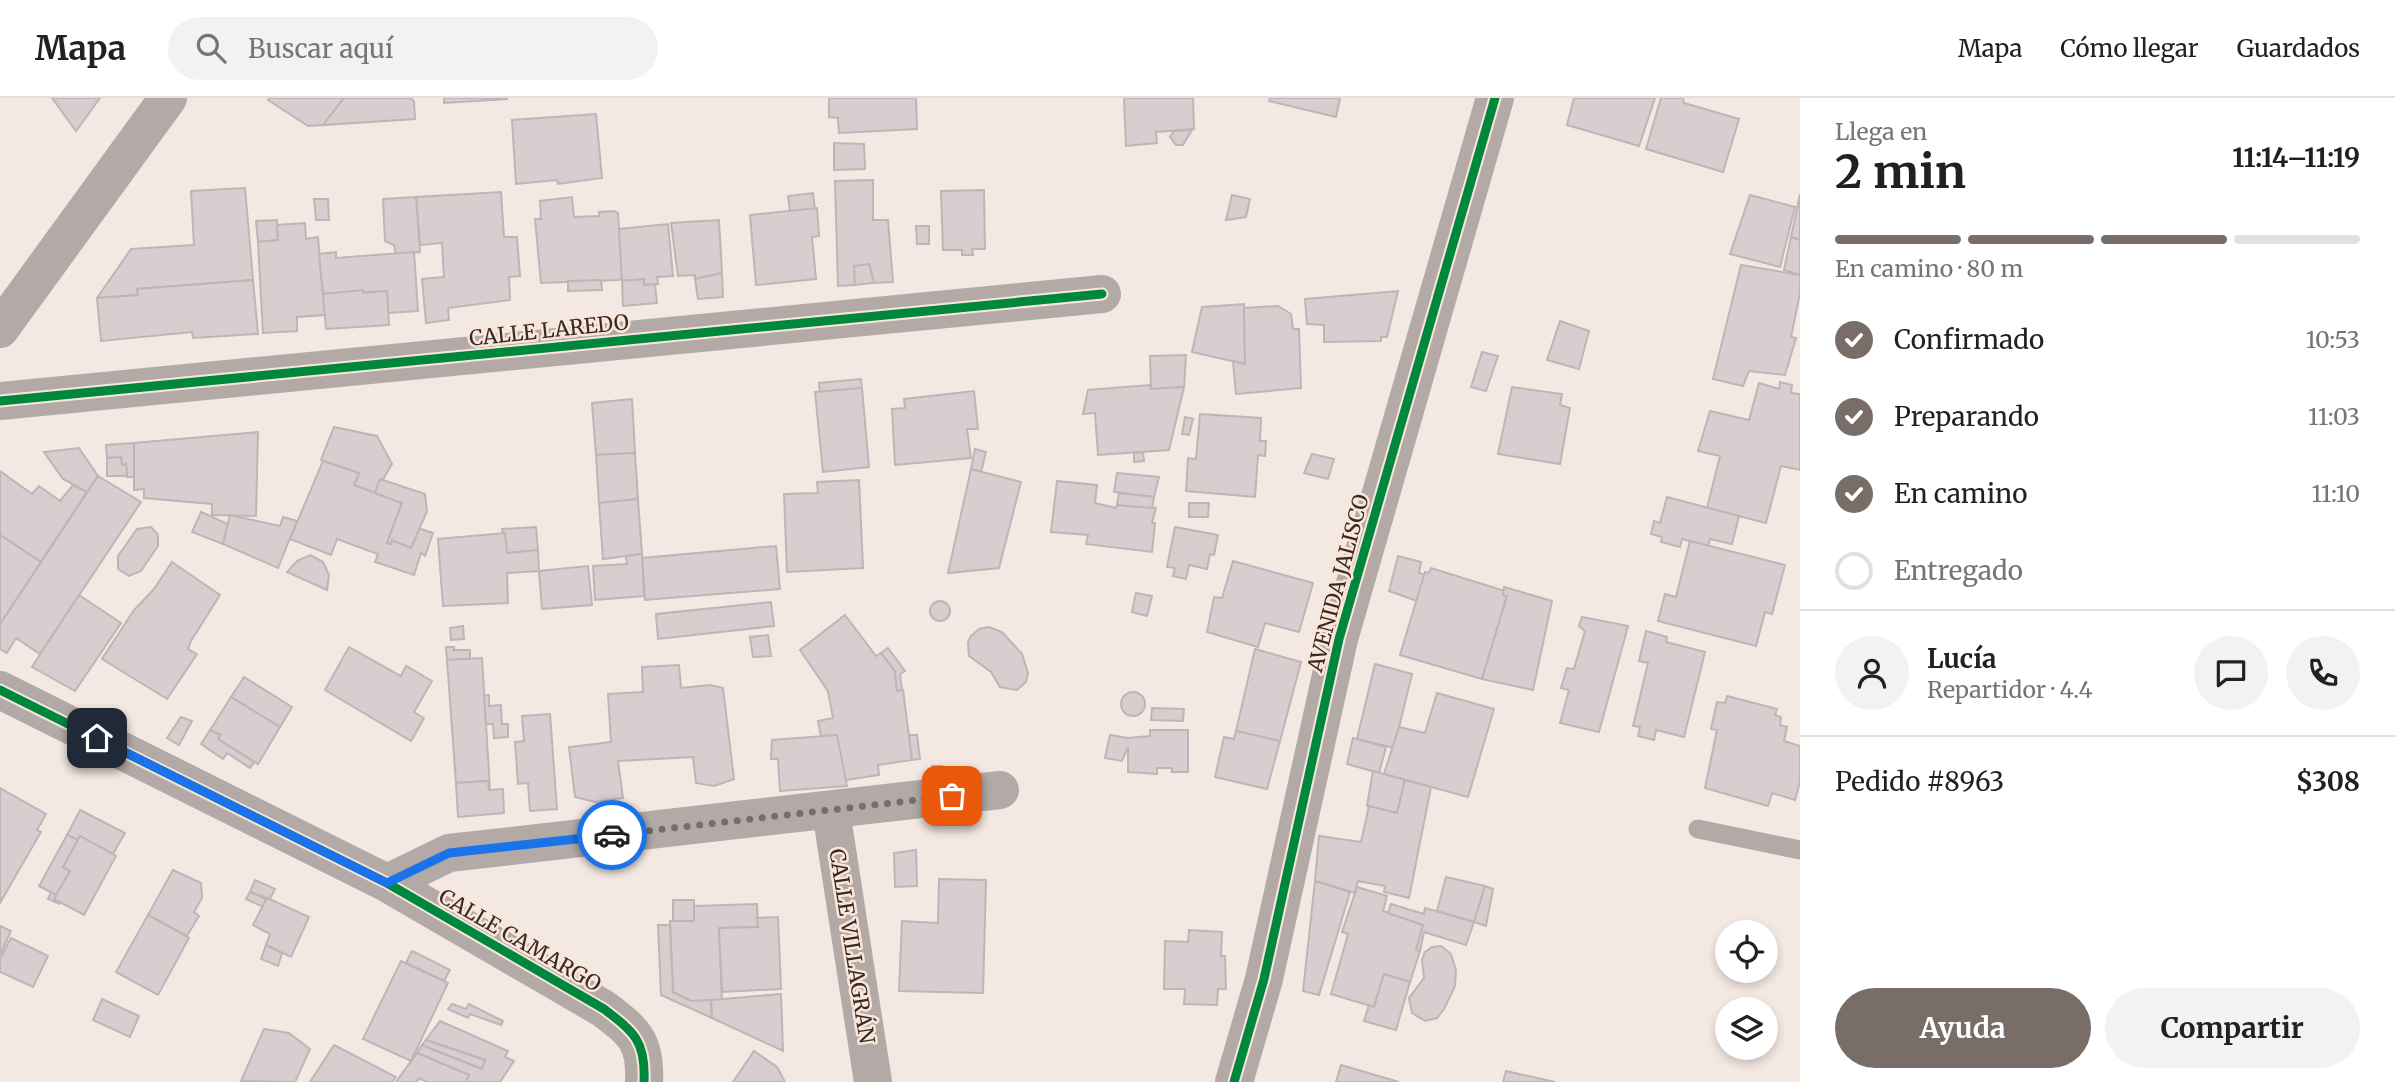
<!DOCTYPE html>
<html lang="es">
<head>
<meta charset="utf-8">
<style>
	body { margin:0; font-family:Merriweather,serif; background:#f2f2f2; color:#202124; height:100vh; display:flex; flex-direction:column; font-size:26px; white-space:nowrap }
	* { box-sizing:border-box; margin:0 }
	p { font-size:23px; color:#757577 }
	.icon { flex:none; width:38px; height:38px; fill:none; stroke:currentColor; stroke-width:2; stroke-linecap:round; stroke-linejoin:round }
	.map { position:relative; flex:1; overflow:hidden }
	.side { display:flex; flex-direction:column; background:#fff; width:595px }
	.side>* { flex:none }
	.fabs { position:absolute; left:1715px; top:822px; display:grid; gap:14px }
	.fabs a { display:grid; place-items:center; width:63px; height:63px; border-radius:50%; background:#fff; box-shadow:0 4px 10px #0003; font-size:35px }
	.pin { position:absolute; display:grid; place-items:center; width:60px; height:60px; color:#fff; margin:-30px; border-radius:14px; box-shadow:0 4px 10px #0006 }
	.courier { position:absolute; display:grid; place-items:center; width:70px; height:70px; margin:-35px; border:5px solid #1a73e8; border-radius:50%; background:#fff; color:#222; box-shadow:0 2px 9px #0007 }
	.headline em { font-style:normal; font-weight:700 }
	.headline div { display:flex; flex-direction:column-reverse }
	.headline { display:flex; align-items:center; justify-content:space-between; height:119px; padding:0 35px }
	h1 { font-size:46px; font-weight:700; line-height:52px }
	.bar { display:grid; grid-template-columns:repeat(4,1fr); gap:10px 7px; align-content:center; height:84px; padding:0 35px }
	.bar i { height:9px; border-radius:5px; background:#e0e0e0 }
	.bar .current { background:#786d67 }
	.bar p { grid-column:span 4 }
	.line { display:flex; align-items:center; gap:18px; padding:0 35px; border-top:2px solid #e0e0e0 }
	.line div { flex:1 }
	.round { display:grid; place-items:center; flex:none; width:74px; height:74px; border-radius:37px; background:#f2f2f2 }
	ol { padding:0 35px; list-style:none }
	li { display:flex; align-items:center; gap:21px; height:77px }
	li p { margin-inline-start:auto }
	li .icon { padding:7px; border-radius:50%; background:#786d67; color:#fff; stroke-width:4 }
	li:last-child { color:#757577 }
	li i { width:38px; height:38px; border:4px solid #e0e0e0; border-radius:50% }
	.primary-button { display:flex; gap:14px; margin-top:auto; padding:14px 35px }
	.primary-button a { flex:1; height:80px; border-radius:42px; background:#786d67; color:#fff; font-size:28px; font-weight:700; line-height:80px; text-align:center }
	.primary-button a+a { background:#f2f2f2; color:#202124 }
	header { display:flex; align-items:center; gap:42px; box-sizing:border-box; height:98px; padding:0 35px; background:#fff; border-bottom:2px solid #e0e0e0 }
	header strong { font-size:33px }
	nav { display:flex; gap:38px; margin-inline-start:auto; font-size:24px }
	.search { width:490px; height:63px; background:#f2f2f2; display:flex; align-items:center; gap:18px; box-sizing:border-box; padding:0 24px; border-radius:38px; color:#757577; font-size:26px }
	main { display:flex; flex:1; min-height:0 }
	.map>svg:first-child { display:block }
	.building { fill:#d9cdd0; stroke:#bfb5b6; stroke-width:2 }
	.lines { fill:none; stroke-linecap:round; stroke-linejoin:round }
	.service { stroke:#b3aaa8; stroke-width:19 }
	.minor { stroke:#b3aaa8; stroke-width:38 }
	.tertiary { stroke:#b3aaa8; stroke-width:38 }
	.cycleway-casing { stroke:#fce6da; stroke-width:13 }
	.cycleway { stroke:#00873e; stroke-width:9 }
	.done { stroke:#786d67; stroke-width:7; stroke-dasharray:0 12.6 }
	.route { stroke:#1a73e8; stroke-width:9 }
	.labels { text-anchor:middle; dominant-baseline:central; stroke-width:5; stroke-linejoin:round; paint-order:stroke }
	.street-label { font-size:21px; fill:#352b25; stroke:#fce6da }
</style>
</head>
<body>
<header>
<strong>Mapa</strong>
<div class="search"><svg class="icon" aria-label="search" viewBox="0 0 24 24"><circle cx="10" cy="10" r="6"/><path d="M15 15l6 6"/></svg>Buscar aquí</div>
<nav><a>Mapa</a><a>Cómo llegar</a><a>Guardados</a></nav>
</header>
<main>
<div class="map">
<svg width="1800" height="984" viewBox="0 0 1800 984">
	<rect width="100%" height="100%" fill="#f4e8e2"/>
	<g class="building">
		<path d="M52,0H100L76,33Z"/>
		<path d="M269,0H344L323,27L308,28L268,2Z"/>
		<path d="M344,0H410L414,3L415,21L323,27Z"/>
		<path d="M444,0H507V1L444,5Z"/>
		<path d="M829,0H916L917,31L839,35L838,20L829,19Z"/>
		<path d="M1124,0H1193L1194,31L1156,34L1157,45L1126,48Z"/>
		<path d="M1270,0H1340L1336,19L1269,3Z"/>
		<path d="M1574,0H1655L1639,48L1567,27Z"/>
		<path d="M1661,0H1683L1684,5L1739,21L1723,74L1646,51Z"/>
		<path d="M596,16L602,80L558,86L557,82L516,86L512,22Z"/>
		<path d="M1192,32L1183,47H1176L1170,39L1174,33Z"/>
		<path d="M834,45L864,46L865,71L834,72Z"/>
		<path d="M873,82V122H888L893,184L874,185L869,166L854,168L855,187L838,188L835,83Z"/>
		<path d="M245,90L253,182L137,191L138,197L97,200L131,151L194,147L191,93Z"/>
		<path d="M984,92L985,151H972L973,157H962V152H943L941,93Z"/>
		<path d="M501,94L504,139H517L520,178L509,179L510,202L448,210L449,222L426,225L422,181L444,179L442,145L420,147L416,99Z"/>
		<path d="M813,95L815,111L790,113L788,98Z"/>
		<path d="M1800,96V142L1791,139Z"/>
		<path d="M1232,97L1250,101L1246,119L1226,122Z"/>
		<path d="M1750,97L1795,109L1780,169L1730,156Z"/>
		<path d="M416,99L420,154L396,156L394,147L385,143L383,101Z"/>
		<path d="M572,99L574,119L599,118V114L614,113L618,115L622,180L619,182L541,185L535,121H541L540,103Z"/>
		<path d="M314,101H328L329,122H316Z"/>
		<path d="M817,110L819,138L812,139L816,181L756,187L750,117Z"/>
		<path d="M277,122L278,142L258,144L256,123Z"/>
		<path d="M719,122L722,175L695,181V177L678,178L671,125Z"/>
		<path d="M305,125L306,141L318,139L325,217L297,219V233L263,235L258,144L278,142L277,127Z"/>
		<path d="M668,126L673,178L657,179L658,186L644,187V181L622,183L619,131Z"/>
		<path d="M916,128H929V146H917Z"/>
		<path d="M1791,139L1800,142V177L1784,172Z"/>
		<path d="M336,154V160L414,154L418,213L388,215L387,193L323,196L319,156Z"/>
		<path d="M869,166L874,185L855,187L854,168Z"/>
		<path d="M1741,167L1800,177V195L1791,239L1796,240L1785,277L1749,273L1743,288L1713,281Z"/>
		<path d="M722,175L723,199L698,201L695,181Z"/>
		<path d="M644,181V187L655,186L657,205L623,208L622,183Z"/>
		<path d="M253,182L258,236L193,240L192,234L101,243L97,200L138,197L137,191Z"/>
		<path d="M601,182L602,192L568,193V183Z"/>
		<path d="M363,192V195L387,193L389,227L326,231L323,196Z"/>
		<path d="M1398,193L1387,239H1381V243L1324,244V227L1307,226L1305,201Z"/>
		<path d="M1244,206L1245,266L1192,254L1202,209Z"/>
		<path d="M1278,208L1291,216L1293,231H1299L1301,290L1236,296L1233,263L1245,266L1244,210Z"/>
		<path d="M1560,223L1589,233L1579,271L1547,262Z"/>
		<path d="M1482,254L1498,258L1486,293L1471,289Z"/>
		<path d="M1186,257L1184,289L1151,291L1150,258Z"/>
		<path d="M861,281L862,290L820,294L819,285Z"/>
		<path d="M1780,284L1792,287L1791,295L1800,296V372L1781,368L1766,425L1707,410L1720,358L1698,353L1710,313L1749,322L1759,285L1779,291Z"/>
		<path d="M1150,287L1151,291L1184,289L1169,352L1098,357L1095,315L1083,316L1088,292Z"/>
		<path d="M1512,289L1562,296L1560,307L1570,310L1560,366L1498,356Z"/>
		<path d="M862,290L869,369L823,374L815,294Z"/>
		<path d="M974,293L978,331H967L971,360L895,367L892,311L905,310L904,301Z"/>
		<path d="M632,301L635,355L596,357L592,305Z"/>
		<path d="M1200,316L1261,320L1260,343H1266L1265,358L1258,357L1255,399L1186,393L1188,360L1196,361Z"/>
		<path d="M1185,319L1193,321L1189,337L1182,336Z"/>
		<path d="M334,329L377,338L392,366L375,395L354,387L359,375L321,362Z"/>
		<path d="M258,334L256,418L212,417V406L144,400V391L134,392V345Z"/>
		<path d="M134,345V379H127L126,366L122,367L121,359L107,360L106,347Z"/>
		<path d="M79,350L98,378L87,394L63,381L44,354Z"/>
		<path d="M975,351L986,354L981,374L971,371Z"/>
		<path d="M1143,354L1144,363L1134,364V355Z"/>
		<path d="M635,355L638,401L599,405L596,357Z"/>
		<path d="M1312,356L1334,361L1328,381L1304,375Z"/>
		<path d="M121,359L122,367L126,366L127,378H107V360Z"/>
		<path d="M323,363L359,375L354,387L402,405L387,445L391,446L392,442L411,450L418,430L433,435L425,458L421,455L414,477L375,464L378,456L337,441L331,457L290,441Z"/>
		<path d="M971,371L1021,384L999,470L948,475Z"/>
		<path d="M0,373L32,396L39,388L60,403L73,387L87,394L41,464L0,437Z"/>
		<path d="M1117,375L1159,379L1154,399L1114,394Z"/>
		<path d="M98,378L141,404L40,556L16,540L7,555L0,551V526Z"/>
		<path d="M380,381L425,396L427,413L411,450L392,442L391,446L387,445L402,405L375,395Z"/>
		<path d="M859,382L863,470L787,474L784,396L818,395L817,384Z"/>
		<path d="M1057,383L1097,387L1095,405L1116,410L1117,407L1156,410L1152,425H1155L1152,454L1086,446L1088,437L1051,434Z"/>
		<path d="M1119,395L1154,399L1152,410L1117,407Z"/>
		<path d="M1667,399L1739,418L1732,446L1710,441L1708,448L1682,441L1680,449L1661,444L1662,439L1651,436L1654,423L1660,425Z"/>
		<path d="M638,401L642,456L603,461L599,405Z"/>
		<path d="M1189,405H1209L1208,419H1189Z"/>
		<path d="M201,414L228,426L223,446L192,434Z"/>
		<path d="M230,417L280,428L283,419L297,423L278,470L223,446Z"/>
		<path d="M151,429L158,437V448L141,473L129,478L118,471V458L137,431Z"/>
		<path d="M536,429L538,452L507,455L502,431Z"/>
		<path d="M1175,429L1218,437L1214,457L1210,456L1207,471L1189,467L1186,481L1173,478L1175,470L1167,469Z"/>
		<path d="M505,435L507,455L538,452L539,473L507,475L508,505L443,508L438,441Z"/>
		<path d="M0,437L41,464L0,526Z"/>
		<path d="M1690,443L1785,467L1772,516L1765,514L1756,548L1658,523L1665,496L1676,499Z"/>
		<path d="M776,448L780,491L645,502L642,460Z"/>
		<path d="M642,456L644,498L595,502L593,468L627,466L626,458Z"/>
		<path d="M310,457L323,464L329,477L327,492L287,474L297,463Z"/>
		<path d="M1398,458L1421,464L1419,475L1425,477L1417,503L1389,493Z"/>
		<path d="M1233,463L1313,485L1299,534L1265,525L1258,549L1207,534L1214,499L1222,500Z"/>
		<path d="M172,464L220,497L191,543L188,551L197,556L167,601L102,561L134,512L154,491Z"/>
		<path d="M588,468L592,507L542,511L539,473Z"/>
		<path d="M1431,470L1505,493L1503,497L1507,498L1482,581L1400,557L1425,474L1429,475Z"/>
		<path d="M1504,489L1552,503L1533,592L1482,581L1507,498L1503,497Z"/>
		<path d="M1136,495L1152,498L1147,518L1132,514Z"/>
		<path d="M79,497L121,525L75,593L32,569Z"/>
		<circle cx="940" cy="513" r="10"/>
		<path d="M771,504L774,528L658,541L656,516Z"/>
		<path d="M845,517L876,558L881,555L895,573L897,593L903,592L912,662L878,667L879,677L846,682H843L837,637L821,638L818,623L833,620L828,593L800,552Z"/>
		<path d="M1582,519L1628,528L1599,634L1560,625L1569,592L1561,590L1567,570L1574,571L1585,533L1579,528Z"/>
		<path d="M463,528L464,541L451,542L450,530Z"/>
		<path d="M989,529L1002,534L1022,556L1028,575L1026,584L1017,592L1000,589L991,574L969,558L968,544L971,538L979,531Z"/>
		<path d="M1646,533L1667,539L1666,544L1705,554L1684,639L1656,632L1654,642L1638,638L1640,629L1633,628L1648,565L1639,563Z"/>
		<path d="M768,537L771,558L753,559L750,539Z"/>
		<path d="M349,549L401,578L406,568L432,583L414,614L424,620L411,643L325,592Z"/>
		<path d="M446,549H454V552H470V561L447,562Z"/>
		<path d="M888,550L905,573L900,576L902,592L897,593L895,573L881,555Z"/>
		<path d="M1255,551L1301,564L1280,643L1236,633Z"/>
		<path d="M482,560L490,692L488,683L456,685L447,562Z"/>
		<path d="M1375,566L1412,576L1394,650L1357,641Z"/>
		<path d="M679,567L681,590L710,587L723,590L734,681L714,688L696,685L693,659L618,663L623,700L595,704L575,699L569,649L611,644L608,596L643,594L642,569Z"/>
		<path d="M244,579L292,609L280,629L231,599Z"/>
		<circle cx="1133" cy="606" r="12"/>
		<path d="M1437,595L1494,611L1468,699L1384,676L1399,629L1425,635Z"/>
		<path d="M489,597V608L501,607L502,626H508V639L494,640L493,626H486L484,598Z"/>
		<path d="M1727,598L1777,611L1775,617L1781,619L1780,627L1787,629L1784,643L1800,648V684L1795,702L1772,695L1768,708L1705,690L1717,632L1711,631L1717,604L1725,605Z"/>
		<path d="M231,599L280,629L258,666L218,641L220,637L210,632Z"/>
		<path d="M1152,610L1184,611L1183,623L1151,622Z"/>
		<path d="M550,616L557,711L530,713L528,685L518,686L515,644L524,643L522,618Z"/>
		<path d="M181,619L192,623L179,647L167,640Z"/>
		<path d="M210,632L220,637L218,641L254,664L250,670L227,655L223,661L201,646Z"/>
		<path d="M1150,632H1188V674H1172V670H1157V676L1128,674V649L1122,663L1105,660L1110,637L1128,640L1150,638Z"/>
		<path d="M1236,633L1280,643L1267,691L1215,679L1224,639L1234,641Z"/>
		<path d="M837,637L847,688L780,693L778,661H771L772,642Z"/>
		<path d="M909,637H917L920,661L912,662Z"/>
		<path d="M1353,640L1386,649L1379,675L1347,666Z"/>
		<path d="M932,668H942V679H931Z"/>
		<path d="M1373,673L1405,682L1397,715L1367,708Z"/>
		<path d="M1405,682L1431,689L1409,800L1384,794L1385,788L1358,783L1355,795L1315,783L1319,738L1361,744L1369,708L1397,715Z"/>
		<path d="M488,683L489,692L503,691L504,715L458,719L456,685Z"/>
		<path d="M0,690L46,716L37,732L41,734L0,805Z"/>
		<path d="M80,712L125,735L113,756L80,738L78,742L67,737Z"/>
		<path d="M67,737L78,742L63,769L70,773L56,797L39,788Z"/>
		<path d="M80,738L116,758L84,817L54,801L70,773L63,769Z"/>
		<path d="M916,752L917,788L895,789L894,755Z"/>
		<path d="M173,772L201,785L202,800L194,814L199,818L187,838L148,817Z"/>
		<path d="M1446,779L1485,788L1474,824L1437,813Z"/>
		<path d="M939,781L986,782L983,895L899,893L902,823L938,825Z"/>
		<path d="M255,782L275,791L270,801L250,794Z"/>
		<path d="M1315,783L1350,794L1319,897L1303,893Z"/>
		<path d="M1485,788L1493,791L1486,828L1474,824Z"/>
		<path d="M1357,789L1387,798L1383,813L1423,827L1416,852L1420,853L1410,884L1384,876L1374,909L1331,896L1348,836L1342,834Z"/>
		<path d="M51,794L56,797L54,801L60,806L48,801Z"/>
		<path d="M250,794L266,801L263,809L246,801Z"/>
		<path d="M267,800L309,819L291,859L266,847L270,836L253,827Z"/>
		<rect x="673" y="802" width="21" height="21"/>
		<path d="M757,806L758,829L719,830L722,902L691,903L673,894L670,823H694V808Z"/>
		<path d="M1391,806L1424,816L1425,810L1474,824L1466,847L1424,834L1420,853L1416,852L1423,827L1388,815Z"/>
		<path d="M148,817L189,840L158,897L116,874Z"/>
		<path d="M778,819L781,891L722,894L719,830L758,829L757,820Z"/>
		<path d="M658,827H670L673,894L691,903L711,902L712,920L661,897Z"/>
		<path d="M0,828L11,833L0,857Z"/>
		<path d="M1189,832L1222,834L1221,858H1225L1226,891H1218L1217,907L1184,906L1185,891H1164L1165,843L1188,844Z"/>
		<path d="M11,840L48,858L33,889L0,874V861Z"/>
		<path d="M266,847L282,855L278,868L261,861Z"/>
		<path d="M1441,848L1451,856L1456,872L1455,888L1444,911L1437,920L1425,923L1412,915L1409,900L1424,880L1422,862L1425,854L1432,849Z"/>
		<path d="M412,853L450,872L444,883L406,865Z"/>
		<path d="M401,863L448,885L411,963L363,941Z"/>
		<path d="M1384,876L1410,884L1396,932L1364,923L1369,907L1374,909Z"/>
		<path d="M781,896L783,953L712,920L711,902Z"/>
		<path d="M102,901L139,918L130,939L93,922Z"/>
		<path d="M452,906L466,911L469,906L503,923L501,927L470,916L468,920L448,911Z"/>
		<path d="M440,923L508,953L505,959L514,963L500,984H466L469,977L417,955L422,947L482,971L485,962L426,942Z"/>
		<path d="M264,931L289,935L310,951L295,984L241,983Z"/>
		<path d="M426,942L485,962L482,971L422,947Z"/>
		<path d="M334,947L396,979L392,984H310Z"/>
		<path d="M754,953L777,969L785,984H733Z"/>
		<path d="M417,955L469,977L466,984H427L419,980L417,984H396Z"/>
		<path d="M1341,967L1399,984H1336Z"/>
		<path d="M1506,973L1555,984H1503Z"/>
	</g>
	<g class="lines">
		<path class="service" d="M1698,731L1800,752"/>
		<g class="minor">
			<path d="M0,303L1102,196"/>
			<path d="M0,592L387,785L604,911C634,934 646,943 644,984"/>
			<path d="M831,713L873,984"/>
			<path d="M387,785L449,755L1000,692"/>
			<path d="M1234,984L1264,881L1339,541L1495,0"/>
		</g>
		<path class="tertiary" d="M0,231L168,0"/>
		<defs>
			<g id="cycleway">
				<path d="M0,303L1102,196"/>
				<path d="M0,592L387,785L604,911C634,934 646,943 644,984"/>
				<path d="M1234,984L1264,881L1339,541L1495,0"/>
			</g>
		</defs>
		<use href="#cycleway" class="cycleway-casing"/>
		<use href="#cycleway" class="cycleway"/>
	</g>
	<g class="lines">
		<path class="done" d="M612,737L952,698"/>
		<path class="route" d="M97,640L387,785L449,755L612,737"/>
	</g>
	<g class="labels">
		<g class="street-label">
			<text transform="translate(549 232) rotate(-6)">CALLE LAREDO</text>
			<text transform="translate(1338 485) rotate(-75)">AVENIDA JALISCO</text>
			<text transform="translate(520 842) rotate(30)">CALLE CAMARGO</text>
			<text transform="translate(852 848) rotate(81)">CALLE VILLAGRÁN</text>
		</g>
	</g>
</svg>
<div class="fabs">
<a><svg class="icon" aria-label="locate" viewBox="0 0 24 24"><circle cx="12" cy="12" r="6"/><path d="M12 2v4M12 18v4M2 12h4M18 12h4"/></svg></a>
<a><svg class="icon" aria-label="layers" viewBox="0 0 24 24"><path d="M12 4l9 5-9 5-9-5zM3 14l9 5 9-5"/></svg></a>
</div>
<div class="pin" style="left:952px;top:698px;background:#ea580c"><svg class="icon" aria-label="bag" viewBox="0 0 24 24"><path d="M5 8h14l-1 12H6zM9 8a3 3 0 0 1 6 0"/></svg></div>
<div class="pin" style="left:97px;top:640px;background:#1f2937"><svg class="icon" aria-label="home" viewBox="0 0 24 24"><path d="M3 11l9-7 9 7M6 9v11h12V9"/></svg></div>
<div class="courier" style="left:612px;top:737px"><svg class="icon" aria-label="car" viewBox="0 0 24 24"><path d="M5 17H2v-5l4-1 3-4h7l3 4 3 1v5h-3M9 17h6M6 11h13"/><circle cx="7" cy="17" r="2"/><circle cx="17" cy="17" r="2"/></svg></div>
</div>
<section class="side">
<div class="headline"><div><h1>2 min</h1><p>Llega en</p></div><em>11:14–11:19</em></div>
<div class="bar"><i class="current"></i><i class="current"></i><i class="current"></i><i></i><p>En camino · 80 m</p></div>
<ol>
<li><svg class="icon" aria-label="check" viewBox="0 0 24 24"><path d="M5 12l5 5 9-10"/></svg>Confirmado<p>10:53</p></li>
<li><svg class="icon" aria-label="check" viewBox="0 0 24 24"><path d="M5 12l5 5 9-10"/></svg>Preparando<p>11:03</p></li>
<li><svg class="icon" aria-label="check" viewBox="0 0 24 24"><path d="M5 12l5 5 9-10"/></svg>En camino<p>11:10</p></li>
<li><i></i>Entregado</li>
</ol>
<div class="line" style="height:126px"><a class="round"><svg class="icon" aria-label="person" viewBox="0 0 24 24"><circle cx="12" cy="8" r="4"/><path d="M4 21q1-7 8-7t8 7"/></svg></a><div><b>Lucía</b><p>Repartidor · 4.4</p></div><a class="round"><svg class="icon" aria-label="chat" viewBox="0 0 24 24"><path d="M4 5h16v11H9l-5 4z"/></svg></a><a class="round"><svg class="icon" aria-label="phone" viewBox="0 0 24 24"><path d="M5 4h4l2 5-3 2q2 4 5 5l2-3 5 2v4C11 20 4 13 5 4z"/></svg></a></div>
<div class="line" style="height:91px"><div>Pedido #8963</div><b>$308</b></div>
<div class="primary-button"><a>Ayuda</a><a>Compartir</a></div>
</section>
</main>
</body>
</html>
